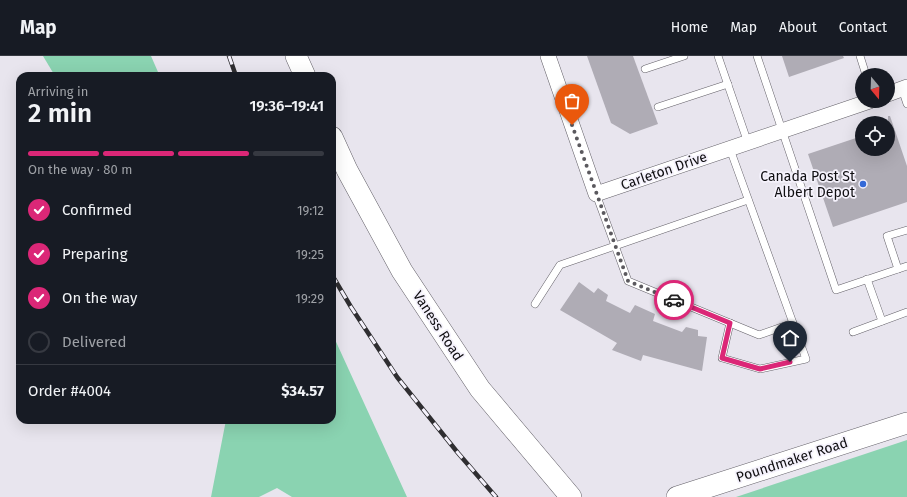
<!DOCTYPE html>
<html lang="en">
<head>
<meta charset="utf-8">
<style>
	body { margin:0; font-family:"Fira Sans",sans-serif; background:#242831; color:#f1f3f6; height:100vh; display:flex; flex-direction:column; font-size:15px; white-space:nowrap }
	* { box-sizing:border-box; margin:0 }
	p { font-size:13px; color:#9ea1a6 }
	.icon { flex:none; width:22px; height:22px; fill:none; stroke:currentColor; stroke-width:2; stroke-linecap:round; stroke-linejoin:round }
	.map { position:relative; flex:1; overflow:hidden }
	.details { position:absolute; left:16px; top:16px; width:320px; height:352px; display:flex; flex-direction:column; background:#171b24; border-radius:12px; box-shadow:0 4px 16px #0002 }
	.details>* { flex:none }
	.needle { width:26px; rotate:161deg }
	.tools { position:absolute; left:855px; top:12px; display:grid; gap:8px }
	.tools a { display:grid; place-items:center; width:40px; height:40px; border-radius:50%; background:#171b24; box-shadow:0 4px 16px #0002; font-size:20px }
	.pin { position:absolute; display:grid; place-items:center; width:34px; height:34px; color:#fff; margin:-41px -17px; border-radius:50% 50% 50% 0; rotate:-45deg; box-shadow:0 0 4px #0007 }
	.pin .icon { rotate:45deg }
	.courier { position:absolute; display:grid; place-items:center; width:40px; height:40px; margin:-20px; border:3px solid #db2777; border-radius:50%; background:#fff; color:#222; box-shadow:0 1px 5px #0007 }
	.summary em { font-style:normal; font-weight:600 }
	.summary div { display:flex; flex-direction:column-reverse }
	.summary { display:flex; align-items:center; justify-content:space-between; height:68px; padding:0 12px }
	h1 { font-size:26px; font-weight:600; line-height:30px }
	.bar { display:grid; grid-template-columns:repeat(4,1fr); gap:6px 4px; align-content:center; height:48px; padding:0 12px }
	.bar i { height:5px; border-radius:3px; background:#363941 }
	.bar .on { background:#db2777 }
	.bar p { grid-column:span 4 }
	.line { display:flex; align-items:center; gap:10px; padding:0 12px; border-top:1px solid #363941 }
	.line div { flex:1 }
	ol { padding:0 12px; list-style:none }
	li { display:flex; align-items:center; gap:12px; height:44px }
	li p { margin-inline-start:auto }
	li .icon { padding:4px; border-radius:50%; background:#db2777; color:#fff; stroke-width:4 }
	li:last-child { color:#9ea1a6 }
	li i { width:22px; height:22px; border:2px solid #363941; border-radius:50% }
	header { display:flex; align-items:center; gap:24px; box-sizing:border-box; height:56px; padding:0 20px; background:#171b24; border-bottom:1px solid #363941 }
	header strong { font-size:19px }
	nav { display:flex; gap:22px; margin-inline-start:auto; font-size:14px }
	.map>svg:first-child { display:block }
	.green { fill:#8ad3b1 }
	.building { fill:#afacb5 }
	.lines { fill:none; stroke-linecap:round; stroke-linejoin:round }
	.lane-casing { stroke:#636068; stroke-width:8 }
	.street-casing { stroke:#636068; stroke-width:16 }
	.secondary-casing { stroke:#636068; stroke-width:22 }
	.lane { stroke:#fff; stroke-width:7 }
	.street { stroke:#fff; stroke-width:15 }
	.secondary { stroke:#fff; stroke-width:21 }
	.rail-casing { stroke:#2f2e31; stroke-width:4.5 }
	.rail { stroke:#f5f2fc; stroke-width:3; stroke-dasharray:9; stroke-linecap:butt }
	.done { stroke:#5b595e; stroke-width:4; stroke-dasharray:0 7.2 }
	.route { stroke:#db2777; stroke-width:5 }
	.poi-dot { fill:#3469d8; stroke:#f5f2fc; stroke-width:1.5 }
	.labels { text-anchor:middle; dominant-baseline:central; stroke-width:3.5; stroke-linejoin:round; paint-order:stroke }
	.street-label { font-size:14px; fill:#0f0e11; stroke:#f5f2fc }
	.poi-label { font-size:14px; fill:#0f0e11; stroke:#f5f2fc; text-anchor:end }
</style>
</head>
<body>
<header>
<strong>Map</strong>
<nav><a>Home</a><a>Map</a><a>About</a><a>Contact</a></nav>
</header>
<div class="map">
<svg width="907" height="441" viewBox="0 0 907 441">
	<rect width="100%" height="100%" fill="#e8e5ee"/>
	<g class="green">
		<path d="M43,0H151L158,16V20H55Z"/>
		<path d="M332,277L407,441H292L277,432L259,441H211L226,364H332Z"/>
		<path d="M907,384V441H736Z"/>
	</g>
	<g class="building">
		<path d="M587,0H633L658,68L630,78L611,67Z"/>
		<path d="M782,0H843L844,2L789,21Z"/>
		<path d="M888,60H890L907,110V146L833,171L808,98L862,80V93H888Z"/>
		<path d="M579,226L594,237L598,232L608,239L606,245L630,257L635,249L655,258L653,265L682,276L686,271L698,274V280L707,281L702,315L643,299L641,305L612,294L617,287L560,254Z"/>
	</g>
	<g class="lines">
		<defs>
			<g id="lane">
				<path d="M718,0L748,87"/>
				<path d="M757,0L836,234L907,210"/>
				<path d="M860,0L866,19"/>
				<path d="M645,13L684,0"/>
				<path d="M902,33L907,48"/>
				<path d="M658,51L728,28"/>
				<path d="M730,93L806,303L760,313L722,302L730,267"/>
				<path d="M596,138L628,225L759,279L793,267"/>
				<path d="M898,213L887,180L907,174"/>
				<path d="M867,223L882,265"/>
				<path d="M535,248L560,209L748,144"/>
				<path d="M853,276L907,256"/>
			</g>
			<g id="street">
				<path d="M548,0L596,138L870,45"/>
				<path d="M888,38L907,31"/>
			</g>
			<g id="secondary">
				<path d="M296,0L305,20"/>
				<path d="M332,81L347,114L402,215L480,333L571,441"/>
				<path d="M677,441L907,367"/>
			</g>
		</defs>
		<use href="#lane" class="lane-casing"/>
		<use href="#street" class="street-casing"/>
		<use href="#secondary" class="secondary-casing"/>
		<use href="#lane" class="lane"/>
		<use href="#street" class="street"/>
		<use href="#secondary" class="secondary"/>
		<defs>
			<g id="rail">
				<path d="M229,0L236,20"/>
				<path d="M332,219L351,251L397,321L458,397L496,441"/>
			</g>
		</defs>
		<use href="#rail" class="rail-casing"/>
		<use href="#rail" class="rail"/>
	</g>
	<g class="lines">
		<path class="done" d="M572,69L628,225L674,244"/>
		<path class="route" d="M674,244L730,267L722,302L760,313L790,306"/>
	</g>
	<circle class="poi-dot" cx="863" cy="128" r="4"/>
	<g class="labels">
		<g class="street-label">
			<text transform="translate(664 115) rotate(-19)">Carleton Drive</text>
			<text transform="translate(438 270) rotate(57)">Vaness Road</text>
			<text transform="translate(792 404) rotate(-18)">Poundmaker Road</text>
		</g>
		<g class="poi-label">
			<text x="855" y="120">Canada Post St<tspan x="855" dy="16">Albert Depot</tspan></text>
		</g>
	</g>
</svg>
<div class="tools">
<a><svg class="needle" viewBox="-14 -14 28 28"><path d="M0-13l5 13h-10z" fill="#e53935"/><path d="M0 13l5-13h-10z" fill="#9ea1a6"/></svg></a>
<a><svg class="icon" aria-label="locate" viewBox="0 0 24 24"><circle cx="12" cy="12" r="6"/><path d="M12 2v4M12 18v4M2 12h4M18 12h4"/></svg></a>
</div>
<div class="pin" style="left:572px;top:69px;background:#ea580c"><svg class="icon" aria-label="bag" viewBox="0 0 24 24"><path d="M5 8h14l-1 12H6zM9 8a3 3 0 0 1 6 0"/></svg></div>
<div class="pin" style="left:790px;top:306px;background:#1f2937"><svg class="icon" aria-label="home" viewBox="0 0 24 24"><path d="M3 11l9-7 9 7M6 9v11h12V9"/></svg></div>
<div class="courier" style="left:674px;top:244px"><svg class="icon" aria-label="car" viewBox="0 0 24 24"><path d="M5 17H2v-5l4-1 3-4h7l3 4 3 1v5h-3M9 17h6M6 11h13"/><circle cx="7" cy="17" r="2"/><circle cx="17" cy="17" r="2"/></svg></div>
<section class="details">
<div class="summary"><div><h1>2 min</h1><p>Arriving in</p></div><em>19:36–19:41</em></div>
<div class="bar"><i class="on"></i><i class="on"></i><i class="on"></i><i></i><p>On the way · 80 m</p></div>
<ol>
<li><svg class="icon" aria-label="check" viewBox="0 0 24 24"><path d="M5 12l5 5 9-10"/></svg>Confirmed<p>19:12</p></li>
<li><svg class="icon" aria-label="check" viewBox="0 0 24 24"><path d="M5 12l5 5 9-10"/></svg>Preparing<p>19:25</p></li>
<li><svg class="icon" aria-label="check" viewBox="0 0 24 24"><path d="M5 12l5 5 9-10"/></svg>On the way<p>19:29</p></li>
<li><i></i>Delivered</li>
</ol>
<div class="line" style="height:52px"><div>Order #4004</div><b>$34.57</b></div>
</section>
</div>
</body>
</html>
